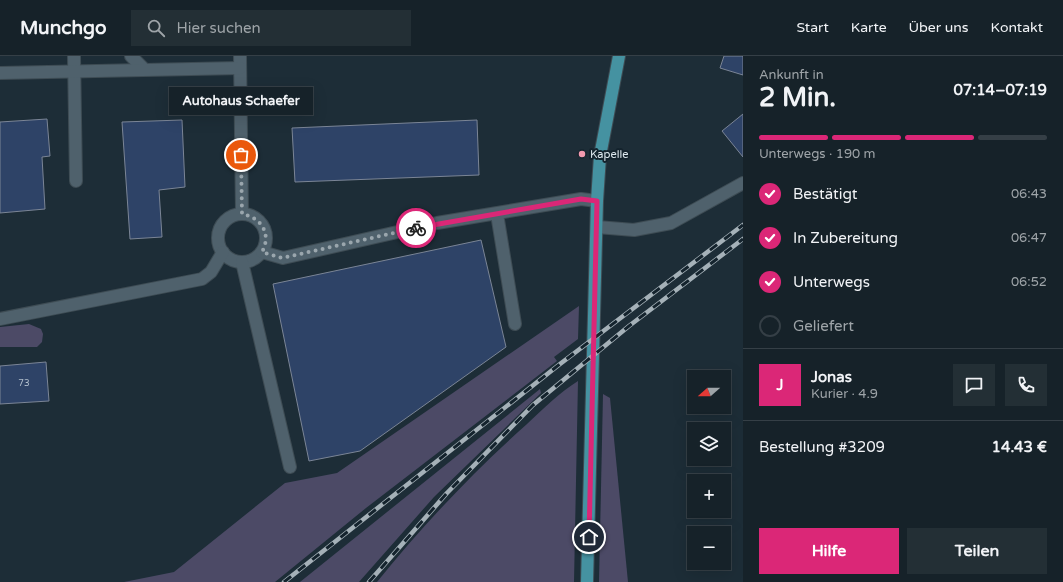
<!DOCTYPE html>
<html lang="de">
<head>
<meta charset="utf-8">
<style>
	body { margin:0; font-family:"Varela Round",sans-serif; background:#232f35; color:#f1f3f6; height:100vh; display:flex; flex-direction:column; font-size:15px; white-space:nowrap }
	* { box-sizing:border-box; margin:0 }
	p { font-size:13px; color:#9ea4a8 }
	.icon { flex:none; width:22px; height:22px; fill:none; stroke:currentColor; stroke-width:2; stroke-linecap:round; stroke-linejoin:round }
	.map { position:relative; flex:1; overflow:hidden }
	.sheet { display:flex; flex-direction:column; background:#162229; width:320px }
	.sheet>* { flex:none }
	.needle { width:26px; rotate:249deg }
	.tools { position:absolute; left:687px; top:314px; display:grid; gap:8px }
	.tools a { display:grid; place-items:center; width:44px; height:44px; border-radius:0px; background:#162229; box-shadow:0 4px 16px #0002,0 0 0 1px #353f46; font-size:20px }
	.pin { position:absolute; display:grid; place-items:center; width:34px; height:34px; color:#fff; margin:-17px; border:2px solid #fff; border-radius:50%; box-shadow:0 1px 4px #0007 }
	.courier { position:absolute; display:grid; place-items:center; width:40px; height:40px; margin:-20px; border:3px solid #db2777; border-radius:50%; background:#fff; color:#222; box-shadow:0 1px 5px #0007 }
	.bubble { position:absolute; height:28px; border-radius:0px; background:#162229; box-shadow:0 4px 16px #0002,0 0 0 1px #353f46; font-size:13px; font-weight:700; line-height:28px; text-align:center }
	.summary em { font-style:normal; font-weight:700 }
	.summary div { display:flex; flex-direction:column-reverse }
	.summary { display:flex; align-items:center; justify-content:space-between; height:68px; padding:0 16px }
	h1 { font-size:26px; font-weight:700; line-height:30px }
	.bar { display:grid; grid-template-columns:repeat(4,1fr); gap:6px 4px; align-content:center; height:48px; padding:0 16px }
	.bar i { height:5px; border-radius:3px; background:#353f46 }
	.bar .selected { background:#db2777 }
	.bar p { grid-column:span 4 }
	.line { display:flex; align-items:center; gap:10px; padding:0 16px; border-top:1px solid #353f46 }
	.line div { flex:1 }
	.round { display:grid; place-items:center; flex:none; width:42px; height:42px; border-radius:0px; background:#232f35 }
	ol { padding:0 16px; list-style:none }
	li { display:flex; align-items:center; gap:12px; height:44px }
	li p { margin-inline-start:auto }
	li .icon { padding:4px; border-radius:50%; background:#db2777; color:#fff; stroke-width:4 }
	li:last-child { color:#9ea4a8 }
	li i { width:22px; height:22px; border:2px solid #353f46; border-radius:50% }
	.primary-button { display:flex; gap:8px; margin-top:auto; padding:8px 16px }
	.primary-button a { flex:1; height:46px; border-radius:0px; background:#db2777; color:#fff; font-size:16px; font-weight:700; line-height:46px; text-align:center }
	.primary-button a+a { background:#232f35; color:#f1f3f6 }
	header { display:flex; align-items:center; gap:24px; box-sizing:border-box; height:56px; padding:0 20px; background:#162229; border-bottom:1px solid #353f46 }
	header strong { font-size:19px }
	nav { display:flex; gap:22px; margin-inline-start:auto; font-size:14px }
	.search { width:280px; height:36px; background:#232f35; display:flex; align-items:center; gap:10px; box-sizing:border-box; padding:0 14px; border-radius:0px; color:#9ea4a8; font-size:15px }
	main { display:flex; flex:1; min-height:0 }
	.map>svg:first-child { display:block }
	.green { fill:#4c4a66 }
	.building { fill:#2e4367; stroke:#7b8596 }
	.lines { fill:none; stroke-linecap:round; stroke-linejoin:round }
	.minor-casing { stroke:#3e4c54; stroke-width:14 }
	.major-casing { stroke:#3e4c54; stroke-width:14 }
	.minor { stroke:#4f616c; stroke-width:12 }
	.major { stroke:#4592a1; stroke-width:12 }
	.rail-casing { stroke:#a5b1b8; stroke-width:4.5 }
	.rail { stroke:#14232d; stroke-width:3; stroke-dasharray:9; stroke-linecap:butt }
	.done { stroke:#9aa6ad; stroke-width:4; stroke-dasharray:0 7.2 }
	.route { stroke:#db2777; stroke-width:5 }
	.poi-dot { fill:#f29aaf; stroke:#14232d; stroke-width:1.5 }
	.labels { text-anchor:middle; dominant-baseline:central; stroke-width:4; stroke-linejoin:round; paint-order:stroke }
	.number-label { font-size:9px; fill:#b1becc }
	.poi-label { font-size:11px; fill:#dde7ed; stroke:#14232d; text-anchor:start }
</style>
</head>
<body>
<header>
<strong>Munchgo</strong>
<div class="search"><svg class="icon" aria-label="search" viewBox="0 0 24 24"><circle cx="10" cy="10" r="6"/><path d="M15 15l6 6"/></svg>Hier suchen</div>
<nav><a>Start</a><a>Karte</a><a>Über uns</a><a>Kontakt</a></nav>
</header>
<main>
<div class="map">
<svg width="743" height="526" viewBox="0 0 743 526">
	<rect width="100%" height="100%" fill="#1d2d37"/>
	<g class="green">
		<path d="M579,250L578,283L554,301L557,305L366,452L275,526H124L174,516L285,427L337,417Z"/>
		<path d="M29,268L41,273L43,278L42,286L37,291H0V271Z"/>
		<path d="M578,325L574,526H377C423,469 473,416 527,368C543,353 560,336 578,325Z"/>
		<path d="M540,333L541,337L434,441L359,526H300Z"/>
		<path d="M603,338L610,342L628,526H599Z"/>
	</g>
	<g class="building">
		<path d="M724,0H743V19L720,12Z"/>
		<path d="M743,58V101L722,75Z"/>
		<path d="M47,63L50,100L42,101L45,153L0,157V66Z"/>
		<path d="M182,64L185,131L159,134L162,181L130,183L122,66Z"/>
		<path d="M477,64L479,119L295,126L292,72Z"/>
		<path d="M481,184L506,291L360,395L309,405L273,228Z"/>
		<path d="M46,306L49,345L0,348V310Z"/>
	</g>
	<g class="lines">
		<defs>
			<g id="minor">
				<path d="M74,0L76,125"/>
				<path d="M131,0L144,13"/>
				<path d="M240,0L242,158"/>
				<path d="M0,17L240,12"/>
				<path d="M497,158L515,268"/>
				<circle cx="242" cy="182" r="24"/>
				<path d="M597,171L634,174L671,167L743,127"/>
				<path d="M262,196L283,202L437,167L581,143L597,145"/>
				<path d="M242,206L290,411"/>
				<path d="M0,263L202,223L211,216L223,196"/>
			</g>
			<path id="major" d="M587,526L597,145L600,100L619,0"/>
		</defs>
		<use href="#minor" class="minor-casing"/>
		<use href="#major" class="major-casing"/>
		<use href="#minor" class="minor"/>
		<use href="#major" class="major"/>
		<defs>
			<g id="rail">
				<path d="M284,526L560,308L743,169"/>
				<path d="M369,526L447,437L533,349L629,270L743,183"/>
			</g>
		</defs>
		<use href="#rail" class="rail-casing"/>
		<use href="#rail" class="rail"/>
	</g>
	<g class="lines">
		<path class="done" d="M241,99L242,158C261,161 272,178 262,196L282,202L416,172"/>
		<path class="route" d="M416,172L581,143L597,145L589,481"/>
	</g>
	<circle class="poi-dot" cx="582" cy="98" r="4"/>
	<g class="labels">
		<g class="number-label">
			<text x="24" y="327">73</text>
		</g>
		<g class="poi-label">
			<text x="590" y="98">Kapelle</text>
		</g>
	</g>
</svg>
<div class="tools">
<a><svg class="needle" viewBox="-14 -14 28 28"><path d="M0-13l5 13h-10z" fill="#e53935"/><path d="M0 13l5-13h-10z" fill="#9ea4a8"/></svg></a>
<a><svg class="icon" aria-label="layers" viewBox="0 0 24 24"><path d="M12 4l9 5-9 5-9-5zM3 14l9 5 9-5"/></svg></a>
<a>+</a>
<a>−</a>
</div>
<div class="pin" style="left:241px;top:99px;background:#ea580c"><svg class="icon" aria-label="bag" viewBox="0 0 24 24"><path d="M5 8h14l-1 12H6zM9 8a3 3 0 0 1 6 0"/></svg></div>
<div class="pin" style="left:589px;top:481px;background:#1f2937"><svg class="icon" aria-label="home" viewBox="0 0 24 24"><path d="M3 11l9-7 9 7M6 9v11h12V9"/></svg></div>
<div class="courier" style="left:416px;top:172px"><svg class="icon" aria-label="bike" viewBox="0 0 24 24"><circle cx="6" cy="16" r="4"/><circle cx="18" cy="16" r="4"/><path d="M6 16l4-8h5l3 8M10 8l3 8H6M13 5h3"/></svg></div>
<div class="bubble" style="left:169px;top:31px;width:144px">Autohaus Schaefer</div>
</div>
<section class="sheet">
<div class="summary"><div><h1>2 Min.</h1><p>Ankunft in</p></div><em>07:14–07:19</em></div>
<div class="bar"><i class="selected"></i><i class="selected"></i><i class="selected"></i><i></i><p>Unterwegs · 190 m</p></div>
<ol>
<li><svg class="icon" aria-label="check" viewBox="0 0 24 24"><path d="M5 12l5 5 9-10"/></svg>Bestätigt<p>06:43</p></li>
<li><svg class="icon" aria-label="check" viewBox="0 0 24 24"><path d="M5 12l5 5 9-10"/></svg>In Zubereitung<p>06:47</p></li>
<li><svg class="icon" aria-label="check" viewBox="0 0 24 24"><path d="M5 12l5 5 9-10"/></svg>Unterwegs<p>06:52</p></li>
<li><i></i>Geliefert</li>
</ol>
<div class="line" style="height:72px"><b class="round" style="background:#db2777;color:#fff">J</b><div><b>Jonas</b><p>Kurier · 4.9</p></div><a class="round"><svg class="icon" aria-label="chat" viewBox="0 0 24 24"><path d="M4 5h16v11H9l-5 4z"/></svg></a><a class="round"><svg class="icon" aria-label="phone" viewBox="0 0 24 24"><path d="M5 4h4l2 5-3 2q2 4 5 5l2-3 5 2v4C11 20 4 13 5 4z"/></svg></a></div>
<div class="line" style="height:52px"><div>Bestellung #3209</div><b>14.43 €</b></div>
<div class="primary-button"><a>Hilfe</a><a>Teilen</a></div>
</section>
</main>
</body>
</html>
